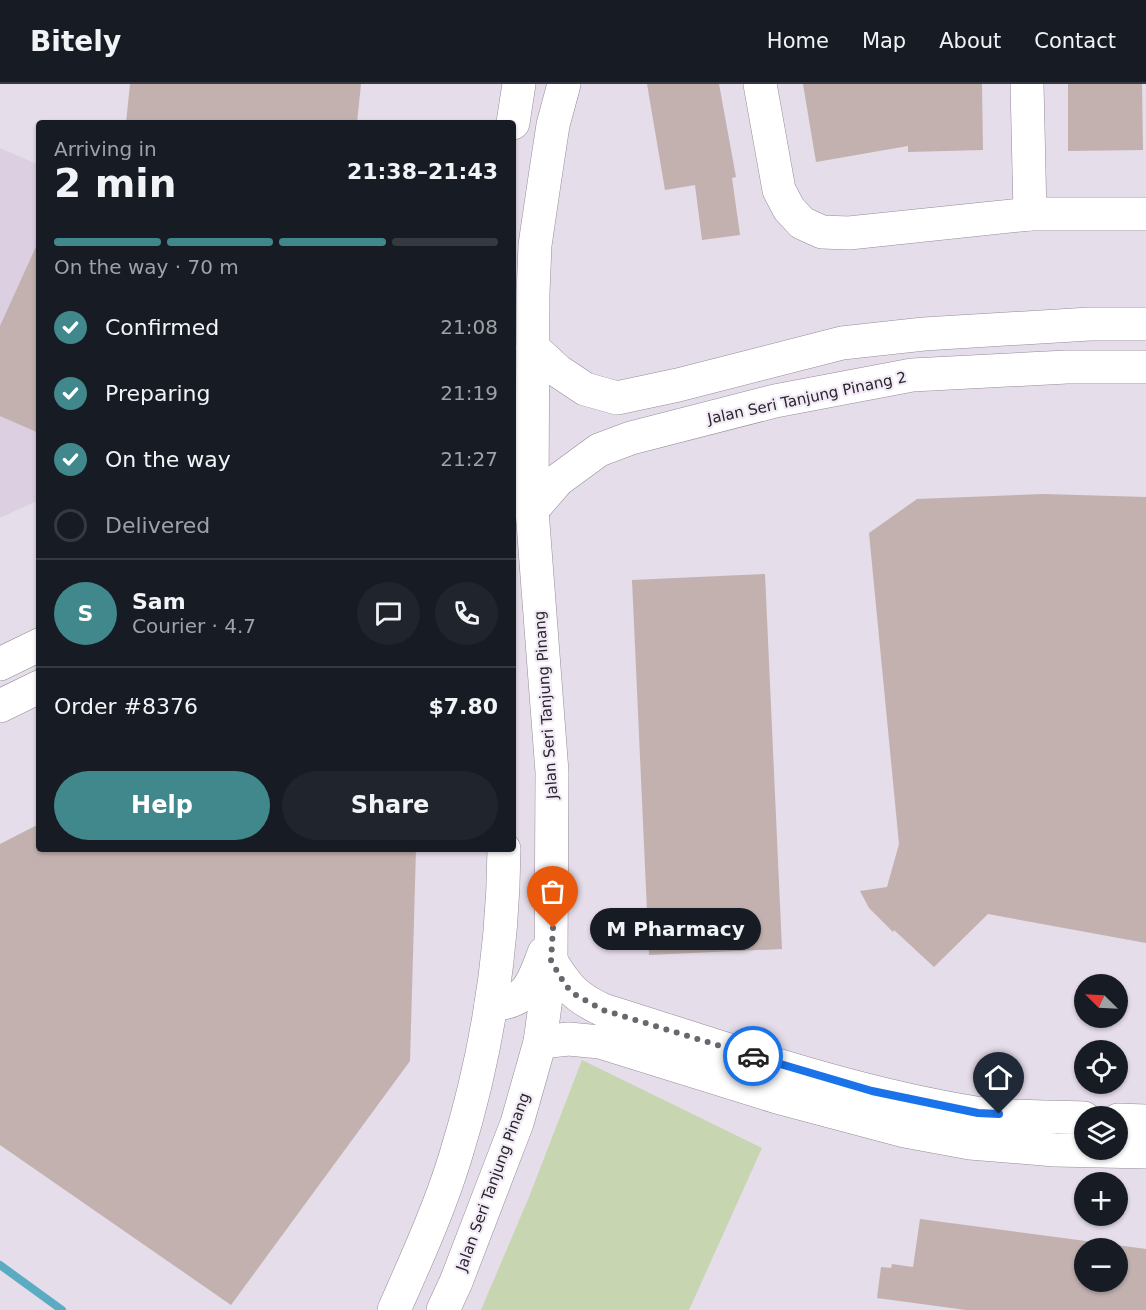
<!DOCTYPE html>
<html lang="en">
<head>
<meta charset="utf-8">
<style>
	body { margin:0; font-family:"DejaVu Sans",sans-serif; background:#20242c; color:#f1f3f6; height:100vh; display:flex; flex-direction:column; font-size:22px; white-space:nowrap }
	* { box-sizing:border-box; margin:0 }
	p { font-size:20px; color:#9ea1a6 }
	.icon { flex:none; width:33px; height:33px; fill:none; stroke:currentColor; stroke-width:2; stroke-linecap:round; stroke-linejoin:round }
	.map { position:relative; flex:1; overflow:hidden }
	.side { position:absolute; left:36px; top:36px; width:480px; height:732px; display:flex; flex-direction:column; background:#171b24; border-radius:6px; box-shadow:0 2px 4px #0004 }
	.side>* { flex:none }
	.needle { width:39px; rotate:294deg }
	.fabs { position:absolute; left:1074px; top:890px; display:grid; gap:12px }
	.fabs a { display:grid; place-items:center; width:54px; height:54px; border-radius:50%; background:#171b24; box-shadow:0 2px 4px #0004; font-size:30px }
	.pin { position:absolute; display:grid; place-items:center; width:51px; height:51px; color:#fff; margin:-62px -26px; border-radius:50% 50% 50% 0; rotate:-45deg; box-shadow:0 0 6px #0007 }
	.pin .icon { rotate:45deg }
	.courier { position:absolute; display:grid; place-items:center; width:60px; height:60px; margin:-30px; border:4px solid #1a73e8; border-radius:50%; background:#fff; color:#222; box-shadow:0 2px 8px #0007 }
	.bubble { position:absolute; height:42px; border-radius:21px; background:#171b24; box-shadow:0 2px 4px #0004; font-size:20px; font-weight:700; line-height:42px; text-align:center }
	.headline em { font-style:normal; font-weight:700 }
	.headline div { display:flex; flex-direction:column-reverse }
	.headline { display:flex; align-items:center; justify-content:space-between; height:102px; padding:0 18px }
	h1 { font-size:39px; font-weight:700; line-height:45px }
	.bar { display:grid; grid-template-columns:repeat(4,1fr); gap:9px 6px; align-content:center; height:72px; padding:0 18px }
	.bar i { height:8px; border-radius:4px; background:#363941 }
	.bar .on { background:#40888c }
	.bar p { grid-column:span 4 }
	.line { display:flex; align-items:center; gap:15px; padding:0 18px; border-top:2px solid #363941 }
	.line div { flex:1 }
	.round { display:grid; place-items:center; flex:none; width:63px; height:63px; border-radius:32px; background:#20242c }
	ol { padding:0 18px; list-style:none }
	li { display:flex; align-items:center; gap:18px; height:66px }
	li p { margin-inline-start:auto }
	li .icon { padding:6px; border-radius:50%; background:#40888c; color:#fff; stroke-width:4 }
	li:last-child { color:#9ea1a6 }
	li i { width:33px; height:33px; border:3px solid #363941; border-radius:50% }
	.cta { display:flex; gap:12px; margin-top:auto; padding:12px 18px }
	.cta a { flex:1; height:69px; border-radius:36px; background:#40888c; color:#fff; font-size:24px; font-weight:700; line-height:69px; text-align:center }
	.cta a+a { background:#20242c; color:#f1f3f6 }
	header { display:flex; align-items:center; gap:36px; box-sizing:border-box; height:84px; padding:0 30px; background:#171b24; border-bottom:2px solid #363941 }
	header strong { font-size:28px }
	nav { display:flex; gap:33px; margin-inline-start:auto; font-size:21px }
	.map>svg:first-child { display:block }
	.built { fill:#dccfe2 }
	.green { fill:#c7d5b0 }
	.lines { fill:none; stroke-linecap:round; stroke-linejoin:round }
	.stream { stroke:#5bacc2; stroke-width:8 }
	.building { fill:#c2b1af; fill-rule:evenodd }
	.minor-casing { stroke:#948c98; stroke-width:34 }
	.major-casing { stroke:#948c98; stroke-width:34 }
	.minor { stroke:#fff; stroke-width:33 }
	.major { stroke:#fff; stroke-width:33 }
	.done { stroke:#6b666e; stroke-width:6; stroke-dasharray:0 10.8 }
	.route { stroke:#1a73e8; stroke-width:8 }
	.labels { text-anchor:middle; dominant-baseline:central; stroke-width:4.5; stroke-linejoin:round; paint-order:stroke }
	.street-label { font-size:15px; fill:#29262b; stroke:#f3eaf7 }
</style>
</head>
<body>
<header>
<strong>Bitely</strong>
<nav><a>Home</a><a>Map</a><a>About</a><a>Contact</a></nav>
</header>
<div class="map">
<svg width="1146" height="1226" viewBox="0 0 1146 1226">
	<rect width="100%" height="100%" fill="#e5dde9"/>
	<path class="built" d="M0,64L39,81V416L0,434Z"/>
	<path class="green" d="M582,976L762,1064L689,1226H481L529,1113Z"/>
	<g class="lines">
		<path class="stream" d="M0,1181L62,1226"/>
	</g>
	<g class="building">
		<path d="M130,0H361L357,39H126Z"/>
		<path d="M647,0H719L736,93L732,94L740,151L702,156L695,101L665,106Z"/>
		<path d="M803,0H982L983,66L908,68V62L816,78Z"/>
		<path d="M1068,0H1142L1143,66L1068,67Z"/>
		<path d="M39,156V349L0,332V242Z"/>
		<path d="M1044,410L1146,413V859L988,830L934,883L894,846L893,848L869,824L860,807L887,803L899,760L869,449L917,415Z"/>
		<path d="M765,490L782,865L649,871L632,496Z"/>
		<path d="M39,740V765H416L410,977L231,1221L0,1061V760Z"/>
		<path d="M920,1135L1146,1165V1226H966L877,1214L881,1183L891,1184L892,1180L913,1183ZM1084,1164H1118V1197H1084Z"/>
	</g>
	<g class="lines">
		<defs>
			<g id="minor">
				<path d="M760,0L779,106L789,125L802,139L822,148L849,149L1030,130H1146"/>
				<path d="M1027,0L1030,130"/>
				<path d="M533,264L558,287L585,305L617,314L678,301L842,259L924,250L1090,240H1146"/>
				<path d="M532,426L558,396L599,366L631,354L775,317L912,291L1067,283H1146"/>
				<path d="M0,580L39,561"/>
				<path d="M0,622L39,603"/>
				<path d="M551,877C567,903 575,913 603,926C725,964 850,1009 976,1029C1010,1034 1049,1032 1084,1034"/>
				<path d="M540,958L569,955L600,958L777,1013L905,1047L970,1059L1055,1066L1146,1068"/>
				<path d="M1118,1036L1146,1037"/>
			</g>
			<g id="major">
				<path d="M513,39L519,0"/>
				<path d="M491,920C527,920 533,899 544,869"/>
				<path d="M394,1226C416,1176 439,1126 455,1074C486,975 503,869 504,765"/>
				<path d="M443,1226L456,1198L517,1039L540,958L551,877L552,688L532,426L533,209L535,161L544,100L553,41L564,0"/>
			</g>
		</defs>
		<use href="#minor" class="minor-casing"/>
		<use href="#major" class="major-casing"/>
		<use href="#minor" class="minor"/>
		<use href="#major" class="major"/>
	</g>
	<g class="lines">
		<path class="done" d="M553,844L551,877L566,902L576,911L603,926L753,972"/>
		<path class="route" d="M753,972L872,1007L978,1029L999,1030"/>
	</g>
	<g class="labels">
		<g class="street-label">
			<text transform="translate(807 314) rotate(-12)">Jalan Seri Tanjung Pinang 2</text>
			<text transform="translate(546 621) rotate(-94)">Jalan Seri Tanjung Pinang</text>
			<text transform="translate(493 1098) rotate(-70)">Jalan Seri Tanjung Pinang</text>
		</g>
	</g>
</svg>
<div class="fabs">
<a><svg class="needle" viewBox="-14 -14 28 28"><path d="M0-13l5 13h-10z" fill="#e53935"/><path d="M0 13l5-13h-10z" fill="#9ea1a6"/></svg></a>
<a><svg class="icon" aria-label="locate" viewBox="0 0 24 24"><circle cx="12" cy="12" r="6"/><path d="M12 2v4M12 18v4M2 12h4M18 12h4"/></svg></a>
<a><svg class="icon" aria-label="layers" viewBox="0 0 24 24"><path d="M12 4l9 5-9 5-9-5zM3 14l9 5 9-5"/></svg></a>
<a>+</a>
<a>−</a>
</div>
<div class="pin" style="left:553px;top:844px;background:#ea580c"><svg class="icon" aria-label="bag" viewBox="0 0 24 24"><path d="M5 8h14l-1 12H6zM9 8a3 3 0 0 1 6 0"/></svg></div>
<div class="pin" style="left:999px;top:1030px;background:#1f2937"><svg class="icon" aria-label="home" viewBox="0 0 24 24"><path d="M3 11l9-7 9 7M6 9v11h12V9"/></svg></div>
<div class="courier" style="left:753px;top:972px"><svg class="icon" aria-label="car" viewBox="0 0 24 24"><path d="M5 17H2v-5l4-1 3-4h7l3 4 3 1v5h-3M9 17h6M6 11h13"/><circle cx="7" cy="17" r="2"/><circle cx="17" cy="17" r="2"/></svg></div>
<div class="bubble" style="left:590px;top:824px;width:171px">M Pharmacy</div>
<section class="side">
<div class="headline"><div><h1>2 min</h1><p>Arriving in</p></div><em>21:38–21:43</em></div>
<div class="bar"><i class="on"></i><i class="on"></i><i class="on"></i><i></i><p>On the way · 70 m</p></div>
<ol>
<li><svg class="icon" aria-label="check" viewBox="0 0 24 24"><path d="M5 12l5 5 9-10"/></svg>Confirmed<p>21:08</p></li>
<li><svg class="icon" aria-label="check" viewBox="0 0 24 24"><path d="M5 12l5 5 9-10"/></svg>Preparing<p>21:19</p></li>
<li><svg class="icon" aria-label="check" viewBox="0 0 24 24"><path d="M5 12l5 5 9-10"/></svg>On the way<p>21:27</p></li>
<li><i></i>Delivered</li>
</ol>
<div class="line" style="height:108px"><b class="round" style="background:#40888c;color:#fff">S</b><div><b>Sam</b><p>Courier · 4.7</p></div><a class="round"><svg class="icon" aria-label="chat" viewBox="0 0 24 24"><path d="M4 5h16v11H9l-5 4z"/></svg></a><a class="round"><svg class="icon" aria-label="phone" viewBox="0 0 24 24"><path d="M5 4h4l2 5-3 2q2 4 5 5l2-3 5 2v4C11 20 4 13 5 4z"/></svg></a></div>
<div class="line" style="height:78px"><div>Order #8376</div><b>$7.80</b></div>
<div class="cta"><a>Help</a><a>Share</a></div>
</section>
</div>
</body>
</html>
